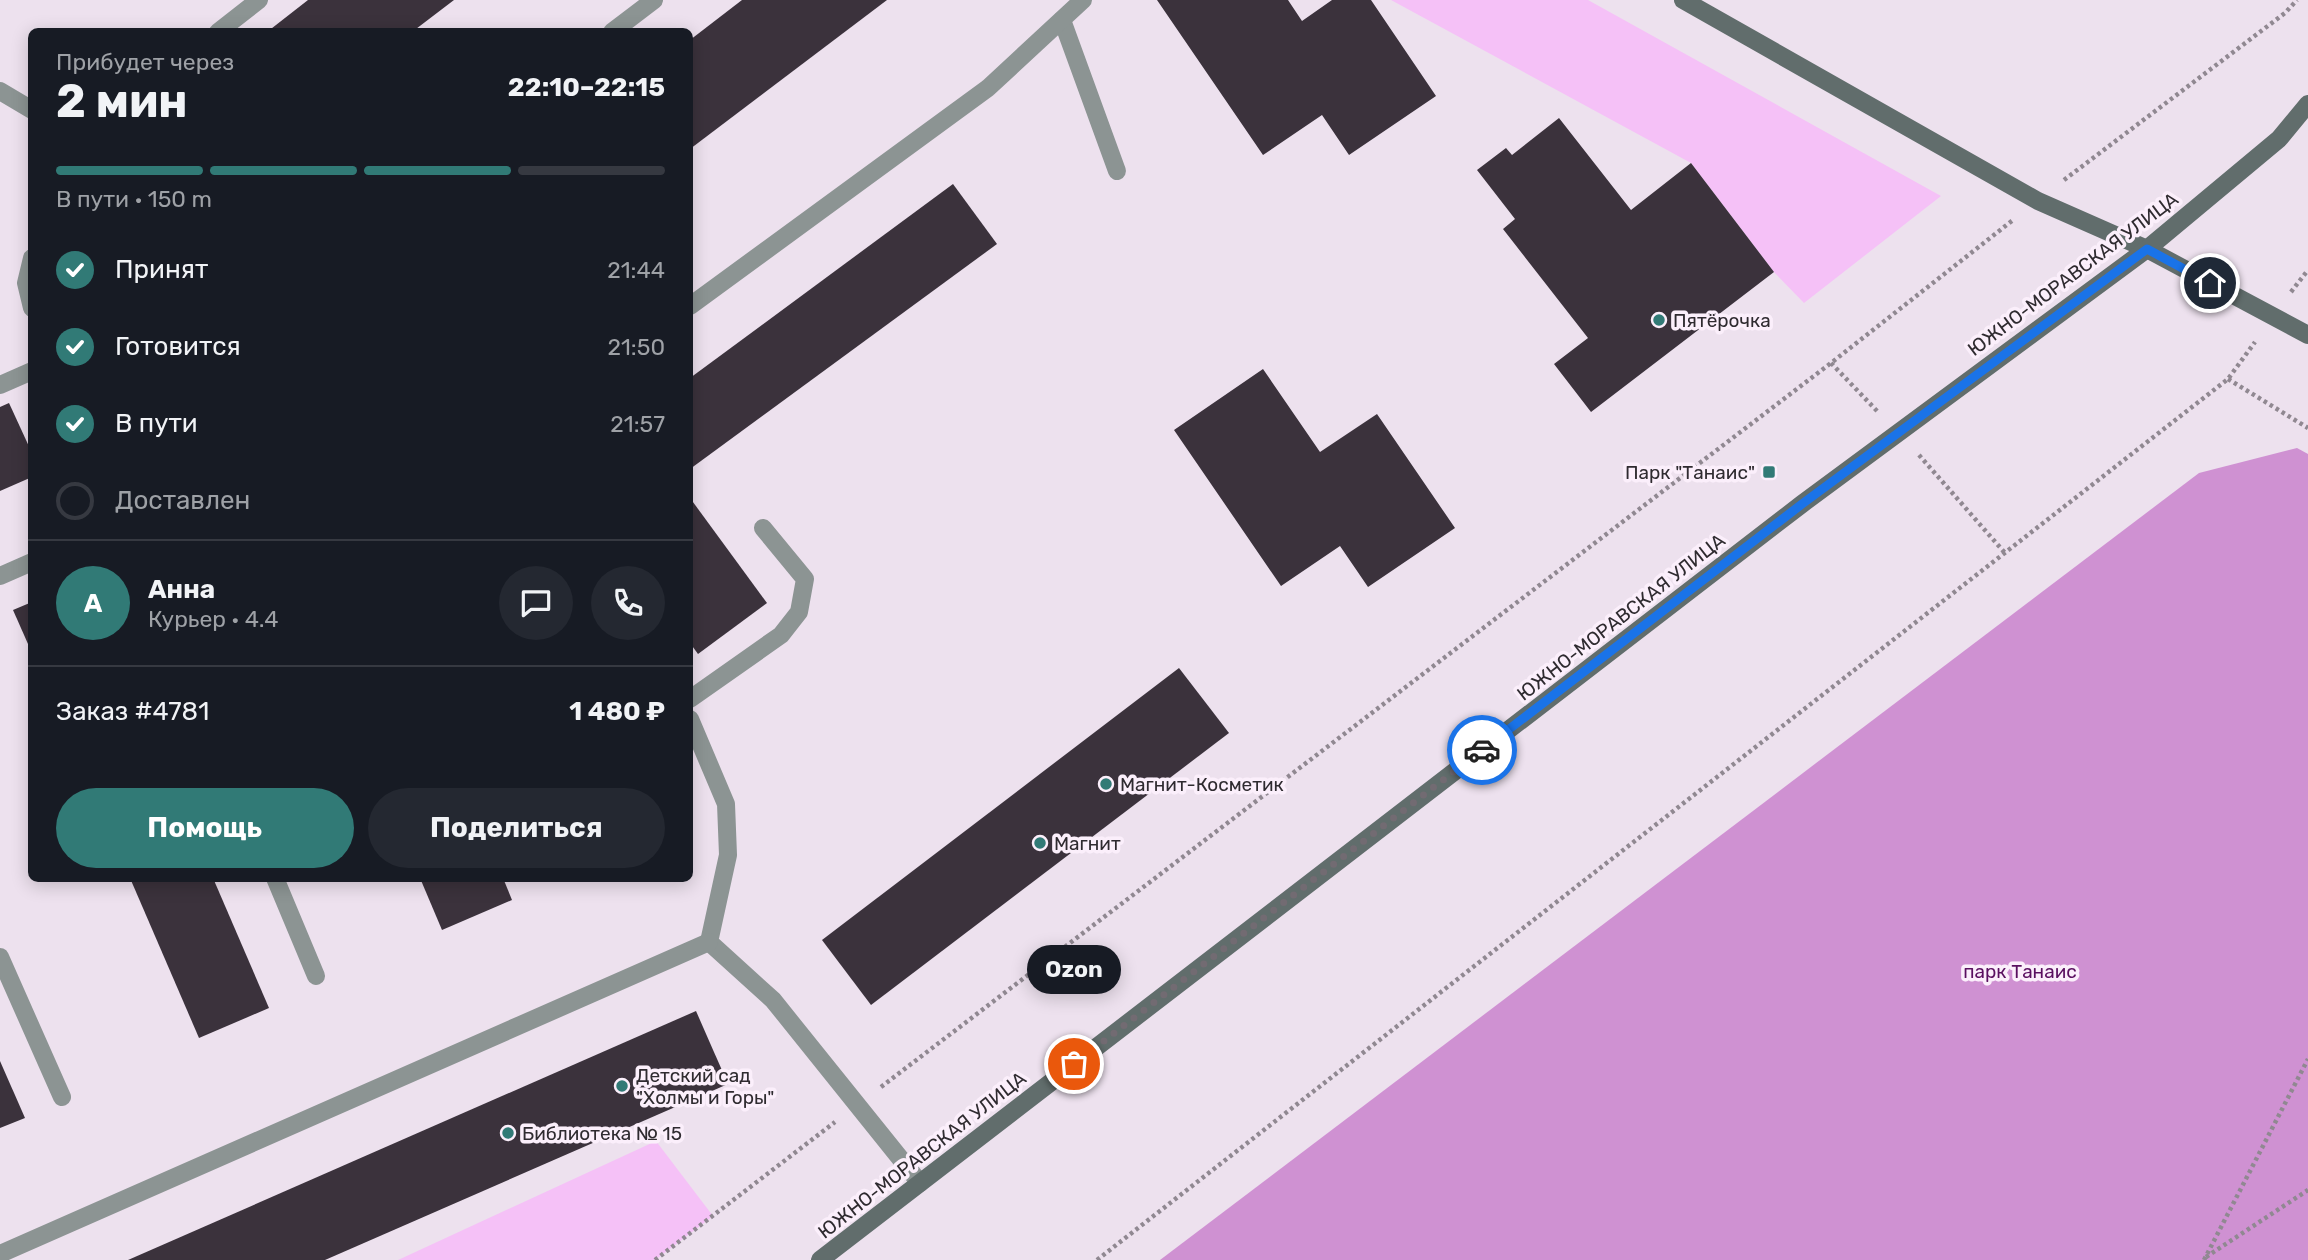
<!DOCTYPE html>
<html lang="ru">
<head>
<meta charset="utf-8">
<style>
	body { margin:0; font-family:Rubik,sans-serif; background:#242831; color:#f1f3f6; height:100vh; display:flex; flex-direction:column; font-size:26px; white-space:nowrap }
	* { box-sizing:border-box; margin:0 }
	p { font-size:23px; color:#9ea1a6 }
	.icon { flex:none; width:38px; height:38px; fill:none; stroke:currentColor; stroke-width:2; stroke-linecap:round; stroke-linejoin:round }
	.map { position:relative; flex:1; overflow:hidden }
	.side { position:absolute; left:28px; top:28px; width:665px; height:854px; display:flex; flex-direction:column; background:#171b24; border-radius:10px; box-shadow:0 4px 18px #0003 }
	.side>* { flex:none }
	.pin { position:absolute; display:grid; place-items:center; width:60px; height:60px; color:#fff; margin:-30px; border:4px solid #fff; border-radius:50%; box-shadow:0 2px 7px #0007 }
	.courier { position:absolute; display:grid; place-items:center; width:70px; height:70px; margin:-35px; border:5px solid #1a73e8; border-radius:50%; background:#fff; color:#222; box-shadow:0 2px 9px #0007 }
	.bubble { position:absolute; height:49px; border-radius:24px; background:#171b24; box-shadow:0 4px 18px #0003; font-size:23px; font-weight:700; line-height:49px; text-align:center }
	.headline em { font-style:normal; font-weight:700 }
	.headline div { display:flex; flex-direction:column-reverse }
	.headline { display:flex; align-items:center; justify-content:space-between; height:119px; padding:0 28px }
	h1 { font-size:46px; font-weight:700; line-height:52px }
	.bar { display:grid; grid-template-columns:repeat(4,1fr); gap:10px 7px; align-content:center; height:84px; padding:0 28px }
	.bar i { height:9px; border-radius:5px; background:#363941 }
	.bar .on { background:#317a76 }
	.bar p { grid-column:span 4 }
	.line { display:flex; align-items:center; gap:18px; padding:0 28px; border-top:2px solid #363941 }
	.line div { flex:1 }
	.round { display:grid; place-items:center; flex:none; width:74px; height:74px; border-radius:37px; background:#242831 }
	ol { padding:0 28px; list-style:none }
	li { display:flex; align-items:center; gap:21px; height:77px }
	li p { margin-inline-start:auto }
	li .icon { padding:7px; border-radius:50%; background:#317a76; color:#fff; stroke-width:4 }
	li:last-child { color:#9ea1a6 }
	li i { width:38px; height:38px; border:4px solid #363941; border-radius:50% }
	.cta { display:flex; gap:14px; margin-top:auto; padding:14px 28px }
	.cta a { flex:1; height:80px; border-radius:42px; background:#317a76; color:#fff; font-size:28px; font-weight:700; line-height:80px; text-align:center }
	.cta a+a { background:#242831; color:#f1f3f6 }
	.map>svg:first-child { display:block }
	.green { fill:#f5c1f7 }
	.forest { fill:#cf91d2 }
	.building { fill:#3b323c }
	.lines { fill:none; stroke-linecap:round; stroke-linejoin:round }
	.path { stroke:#908891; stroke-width:4.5; stroke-dasharray:3.5 3.5; stroke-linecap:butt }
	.lane { stroke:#8c9493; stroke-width:18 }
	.secondary { stroke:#616d6c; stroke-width:18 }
	.done { stroke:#726b72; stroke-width:7; stroke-dasharray:0 12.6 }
	.route { stroke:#1a73e8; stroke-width:9 }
	.poi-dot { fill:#317a76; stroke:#fbeffb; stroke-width:2.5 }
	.labels { text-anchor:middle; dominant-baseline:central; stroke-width:7; stroke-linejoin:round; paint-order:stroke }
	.street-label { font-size:19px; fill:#2f2b30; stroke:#fbeffb }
	.poi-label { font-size:19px; fill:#2f2b30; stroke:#fbeffb; text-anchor:start }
	.park-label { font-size:19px; fill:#5a1060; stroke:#fbeffb }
</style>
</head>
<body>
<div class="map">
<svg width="2308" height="1260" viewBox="0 0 2308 1260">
	<rect width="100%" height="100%" fill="#ede1ee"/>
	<g class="green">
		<path d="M1391,0H1588L1941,196L1804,303L1774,272L1691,163Z"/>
		<path d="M656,1141L713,1216L655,1260H398Z"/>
	</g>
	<path class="forest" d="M2297,448L2308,454V1260H1160L2199,473Z"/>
	<g class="building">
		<path d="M308,0H454L412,32H267Z"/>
		<path d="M742,0H887L690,149V40Z"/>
		<path d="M1157,0H1288L1302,21L1332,0H1371L1436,96L1349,155L1322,115L1263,155Z"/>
		<path d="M1559,118L1631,210L1691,163L1774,272L1591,412L1554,364L1588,338L1503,229L1515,219L1477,170L1506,148L1512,155Z"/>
		<path d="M953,184L997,244L690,469V378Z"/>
		<path d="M1263,369L1320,452L1377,414L1455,528L1368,587L1340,546L1281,586L1174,430Z"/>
		<path d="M9,403L32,453V477L0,491V407Z"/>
		<path d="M690,498L767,603L698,654L690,643Z"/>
		<path d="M32,602V653L13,610Z"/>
		<path d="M1179,668L1229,733L871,1005L822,940Z"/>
		<path d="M130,878H213L269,1008L199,1038Z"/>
		<path d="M420,878H503L512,900L442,930Z"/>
		<path d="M696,1011L728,1084L325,1260H128Z"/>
		<path d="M0,1061L25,1118L0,1128Z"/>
	</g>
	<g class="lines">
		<g class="path">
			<path d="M2064,180L2285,13L2297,0"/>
			<path d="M2291,292L2308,270"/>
			<path d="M1831,363L1879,413"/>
			<path d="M2228,379L2308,428"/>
			<path d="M1919,455L2005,553"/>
			<path d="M881,1087L1831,363L2013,220"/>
			<path d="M2206,1257L2308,1190"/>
			<path d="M655,1260L835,1122"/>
			<path d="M1097,1260L2228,379L2255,342"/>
			<path d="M2204,1260L2308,1059"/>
		</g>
		<g class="lane">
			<path d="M1062,20L1117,171"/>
			<path d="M218,32L259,0"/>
			<path d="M612,32L654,0"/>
			<path d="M0,91L32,110"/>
			<path d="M32,258L26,283L32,308"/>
			<path d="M690,306L988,88L1083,0"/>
			<path d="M0,385L32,371"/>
			<path d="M0,576L32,562"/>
			<path d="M690,699L781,635L799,612L805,579L763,528"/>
			<path d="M690,719L726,804L728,855L709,942L773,1000L920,1183"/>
			<path d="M275,878L316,976"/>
			<path d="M0,957L62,1097"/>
			<path d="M0,1254L709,942"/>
		</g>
		<g class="secondary">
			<path d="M1683,0L2038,201L2147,249L2308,335"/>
			<path d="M820,1260L1802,504L2147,249L2279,139L2308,104"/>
		</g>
	</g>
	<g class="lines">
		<path class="done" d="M1074,1064L1482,750"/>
		<path class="route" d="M1482,750L1802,504L2147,249L2210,283"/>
	</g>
	<g class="poi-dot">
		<circle cx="1659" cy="320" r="7"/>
		<rect x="1762" y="465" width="14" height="14" rx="3.5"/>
		<circle cx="1106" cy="784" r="7"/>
		<circle cx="1040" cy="843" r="7"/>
		<circle cx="622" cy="1086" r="7"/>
		<circle cx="508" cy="1133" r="7"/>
	</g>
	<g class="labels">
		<g class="street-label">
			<text transform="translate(2073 274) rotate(-37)">ЮЖНО-МОРАВСКАЯ УЛИЦА</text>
			<text transform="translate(1621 617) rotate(-38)">ЮЖНО-МОРАВСКАЯ УЛИЦА</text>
			<text transform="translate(922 1155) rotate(-38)">ЮЖНО-МОРАВСКАЯ УЛИЦА</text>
		</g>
		<g class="poi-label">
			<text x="1673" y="320">Пятёрочка</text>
			<text x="1755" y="472" text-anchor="end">Парк "Танаис"</text>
			<text x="1120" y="784">Магнит-Косметик</text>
			<text x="1054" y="843">Магнит</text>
			<text x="636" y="1075">Детский сад<tspan x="636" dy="22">"Холмы и Горы"</tspan></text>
			<text x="522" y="1133">Библиотека № 15</text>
		</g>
		<g class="park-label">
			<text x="2020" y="971">парк Танаис</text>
		</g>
	</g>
</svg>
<div class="pin" style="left:1074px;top:1064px;background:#ea580c"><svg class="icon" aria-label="bag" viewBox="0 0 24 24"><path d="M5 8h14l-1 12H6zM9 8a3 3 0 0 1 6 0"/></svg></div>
<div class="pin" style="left:2210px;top:283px;background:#1f2937"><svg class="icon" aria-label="home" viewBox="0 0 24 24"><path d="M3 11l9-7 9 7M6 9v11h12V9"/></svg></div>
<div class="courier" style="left:1482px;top:750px"><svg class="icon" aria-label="car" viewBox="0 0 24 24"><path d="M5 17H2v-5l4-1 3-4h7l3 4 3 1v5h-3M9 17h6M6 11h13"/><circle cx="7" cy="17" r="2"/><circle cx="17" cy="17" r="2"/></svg></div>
<div class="bubble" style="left:1027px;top:945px;width:94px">Ozon</div>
<section class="side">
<div class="headline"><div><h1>2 мин</h1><p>Прибудет через</p></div><em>22:10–22:15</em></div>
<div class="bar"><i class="on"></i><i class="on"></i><i class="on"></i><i></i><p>В пути · 150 m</p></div>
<ol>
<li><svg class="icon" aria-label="check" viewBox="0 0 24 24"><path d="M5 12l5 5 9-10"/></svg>Принят<p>21:44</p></li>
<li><svg class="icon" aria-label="check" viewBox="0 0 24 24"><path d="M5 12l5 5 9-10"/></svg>Готовится<p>21:50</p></li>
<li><svg class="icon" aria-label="check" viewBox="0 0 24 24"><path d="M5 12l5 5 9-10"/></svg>В пути<p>21:57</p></li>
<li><i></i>Доставлен</li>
</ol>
<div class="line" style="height:126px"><b class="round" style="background:#317a76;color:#fff">А</b><div><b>Анна</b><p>Курьер · 4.4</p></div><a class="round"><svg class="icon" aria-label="chat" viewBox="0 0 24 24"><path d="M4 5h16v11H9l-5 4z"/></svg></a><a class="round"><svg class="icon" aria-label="phone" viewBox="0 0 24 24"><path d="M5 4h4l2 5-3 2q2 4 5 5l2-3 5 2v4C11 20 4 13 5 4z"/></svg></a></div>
<div class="line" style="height:91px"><div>Заказ #4781</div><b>1 480 ₽</b></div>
<div class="cta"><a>Помощь</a><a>Поделиться</a></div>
</section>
</div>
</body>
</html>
